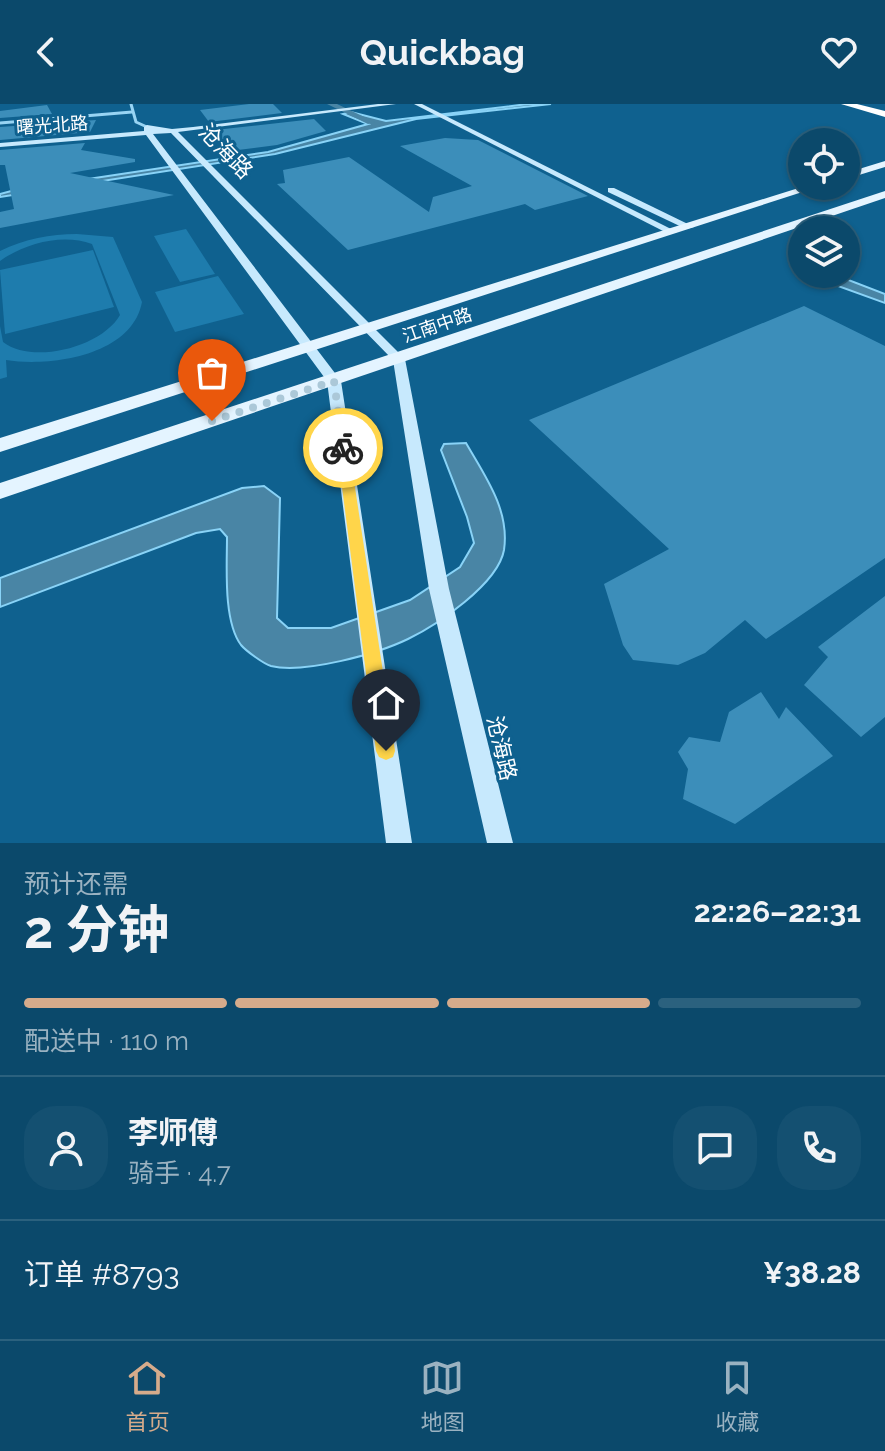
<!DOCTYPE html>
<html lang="zh">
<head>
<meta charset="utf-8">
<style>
	body { margin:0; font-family:Raleway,"Noto Sans SC",sans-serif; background:#145071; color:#f1f3f6; height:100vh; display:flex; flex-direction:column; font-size:30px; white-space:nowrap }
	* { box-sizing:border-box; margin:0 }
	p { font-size:26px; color:#9ab2c1 }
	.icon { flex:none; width:44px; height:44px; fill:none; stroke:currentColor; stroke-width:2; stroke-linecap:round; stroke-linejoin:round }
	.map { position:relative; height:739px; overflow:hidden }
	.panel { display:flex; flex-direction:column; background:#0b496b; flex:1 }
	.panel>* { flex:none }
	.fabs { position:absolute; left:788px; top:24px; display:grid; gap:16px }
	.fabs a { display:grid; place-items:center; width:72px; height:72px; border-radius:50%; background:#0b496b; box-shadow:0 2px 6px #0004,0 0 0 2px #2b617e; font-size:40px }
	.pin { position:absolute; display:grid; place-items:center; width:68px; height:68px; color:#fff; margin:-82px -34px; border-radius:50% 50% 50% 0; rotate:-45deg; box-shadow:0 0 8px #0007 }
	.pin .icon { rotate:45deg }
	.courier { position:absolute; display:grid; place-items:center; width:80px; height:80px; margin:-40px; border:6px solid #ffd54a; border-radius:50%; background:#fff; color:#222; box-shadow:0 2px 10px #0007 }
	.headline em { font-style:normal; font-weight:700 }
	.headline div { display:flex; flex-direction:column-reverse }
	.headline { display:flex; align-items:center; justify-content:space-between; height:136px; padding:0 24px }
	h1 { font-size:52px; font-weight:700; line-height:60px }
	.bar { display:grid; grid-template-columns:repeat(4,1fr); gap:12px 8px; align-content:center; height:96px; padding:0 24px }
	.bar i { height:10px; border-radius:6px; background:#2b617e }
	.bar .on { background:#d6ab8b }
	.bar p { grid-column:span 4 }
	.line { display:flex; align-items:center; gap:20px; padding:0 24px; border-top:2px solid #2b617e }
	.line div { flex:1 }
	.round { display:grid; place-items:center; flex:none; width:84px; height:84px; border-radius:32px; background:#145071 }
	header { display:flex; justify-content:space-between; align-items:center; height:104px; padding:0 24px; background:#0b496b; font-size:36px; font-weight:700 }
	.tab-bar { display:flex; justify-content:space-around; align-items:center; height:112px; border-top:2px solid #2b617e; background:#0b496b; font-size:22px; color:#9ab2c1 }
	.tab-bar a { display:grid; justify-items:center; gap:4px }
	.tab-bar .on { color:#d6ab8b }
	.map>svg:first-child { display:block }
	.green { fill:#1e7cad }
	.water { fill:#4985a5; stroke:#89d3f7; stroke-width:2 }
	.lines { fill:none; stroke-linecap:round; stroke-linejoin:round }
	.canal { fill:#4985a5; fill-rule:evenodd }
	.building { fill:#3c8eba }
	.lane { stroke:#98d4f3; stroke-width:3 }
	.secondary { fill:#c7e9fd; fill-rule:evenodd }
	.primary { fill:#e4f4ff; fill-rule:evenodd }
	.highway { fill:#fff; fill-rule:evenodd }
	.route { fill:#ffd54a }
	.done { stroke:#abc8d8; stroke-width:8; stroke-dasharray:0 14.4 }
	.labels { text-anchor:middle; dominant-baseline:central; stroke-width:6; stroke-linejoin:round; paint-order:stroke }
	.far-street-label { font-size:18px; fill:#fff; stroke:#0f618f }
	.street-label { font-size:22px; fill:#fff; stroke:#0f618f }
</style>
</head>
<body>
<header><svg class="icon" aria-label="back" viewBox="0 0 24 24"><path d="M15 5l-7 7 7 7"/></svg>Quickbag<svg class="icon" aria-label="heart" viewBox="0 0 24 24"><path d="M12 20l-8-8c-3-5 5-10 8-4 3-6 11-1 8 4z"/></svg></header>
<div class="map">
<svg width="885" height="739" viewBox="0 0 885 739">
	<rect width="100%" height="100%" fill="#0f618f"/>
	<g class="green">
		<path d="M186,125L215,170L180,178L154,132Z"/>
		<path d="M77,130L113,133L142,198C132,252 50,263 6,256L7,273L0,275V222L3,238C33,261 102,243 120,211L92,140C63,129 25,139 0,157V147C25,135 50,130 77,130Z"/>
		<path d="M93,146L114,203L5,230L0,166Z"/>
		<path d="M218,172L244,210L175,228L155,188Z"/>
	</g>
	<g class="water">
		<path d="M528,0H551L416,15L275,50L0,93V90L15,86L268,48L368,20L343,10L351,8L386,17Z"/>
		<path d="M805,170H833L885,190V199Z"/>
		<path d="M466,339C485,372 510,406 504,446C498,480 437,521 408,535C377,550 304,570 271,562C264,560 246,547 241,541C223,517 227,462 227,433L220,425L196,429L0,503V474L242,384L264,382L280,394L277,514L288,524H331L410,496L460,463L474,439L467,413L441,346L444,340Z"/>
	</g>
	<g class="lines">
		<path class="canal" d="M327,0H337L375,18L368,20Z"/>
	</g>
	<g class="building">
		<path d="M249,0H273L282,9L209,18L200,6Z"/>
		<path d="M47,1L52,10L0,14V7Z"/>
		<path d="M314,15L326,27L277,41L230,47L215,26Z"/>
		<path d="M96,16L90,28L0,36V23Z"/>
		<path d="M445,34L478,36L588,92L535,106L525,100L348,146L277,80L285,79L283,66L349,53L429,108L433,93L472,82L400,42Z"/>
		<path d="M85,39L81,46L135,55V58L70,69L174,91L0,124V108L14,105L5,61H0V46Z"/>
		<path d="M804,202L885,242V454L766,535L745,516L705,549L678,561L633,556L623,541L604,480L669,445L529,316Z"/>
		<path d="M885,492V613L861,633L804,581L828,553L818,543Z"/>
		<path d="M761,588L779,615L786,603L833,652L735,720L683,695L688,665L678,648L689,633L720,638L729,608Z"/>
	</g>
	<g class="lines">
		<g class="lane">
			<path d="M131,0L136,18L147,23"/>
			<path d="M0,19L132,8"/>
		</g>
		<g class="secondary">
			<path d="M378,0H396L178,28L405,255L449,485L513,739H487L429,485L393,256L171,29L153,30L341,277L412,739H386L327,277L146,31L0,43V39L144,27V23L147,21L172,25L193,23Z"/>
			<path d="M414,0H422L677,128L669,130Z"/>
			<path d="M608,84H614L694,123L686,125L608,88Z"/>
		</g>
		<g class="primary">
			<path d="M885,57V63L846,75V69Z"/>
			<path d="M805,82H821L0,348V334Z"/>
			<path d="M885,87V94L0,395V379Z"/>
		</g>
		<path class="highway" d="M841,0H857L885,7V13Z"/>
	</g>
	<path class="route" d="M343,339L349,344L395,647L393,653L386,656L379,653L376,647L337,344Z"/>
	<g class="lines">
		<path class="done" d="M212,317L334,277L343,344"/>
	</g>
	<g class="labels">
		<g class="far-street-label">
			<text transform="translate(52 21) rotate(-4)">曙光北路</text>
			<text transform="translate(437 221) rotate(-19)">江南中路</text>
		</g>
		<g class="street-label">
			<text transform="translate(226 47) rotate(46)">沧海路</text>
			<text transform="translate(502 644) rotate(77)">沧海路</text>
		</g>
	</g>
</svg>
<div class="fabs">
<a><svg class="icon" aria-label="locate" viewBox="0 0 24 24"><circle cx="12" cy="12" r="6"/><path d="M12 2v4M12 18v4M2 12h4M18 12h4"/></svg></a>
<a><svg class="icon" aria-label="layers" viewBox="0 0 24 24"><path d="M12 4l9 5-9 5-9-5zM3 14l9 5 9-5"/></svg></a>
</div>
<div class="pin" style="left:212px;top:317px;background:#ea580c"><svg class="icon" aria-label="bag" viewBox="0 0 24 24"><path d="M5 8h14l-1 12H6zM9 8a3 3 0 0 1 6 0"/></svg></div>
<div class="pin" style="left:386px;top:647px;background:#1f2937"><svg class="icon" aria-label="home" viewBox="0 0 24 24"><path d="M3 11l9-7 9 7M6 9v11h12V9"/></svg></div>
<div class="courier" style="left:343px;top:344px"><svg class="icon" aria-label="bike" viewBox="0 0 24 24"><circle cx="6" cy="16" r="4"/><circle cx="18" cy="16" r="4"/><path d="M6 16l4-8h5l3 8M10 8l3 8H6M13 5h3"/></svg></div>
</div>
<section class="panel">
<div class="headline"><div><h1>2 分钟</h1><p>预计还需</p></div><em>22:26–22:31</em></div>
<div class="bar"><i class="on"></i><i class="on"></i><i class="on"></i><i></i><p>配送中 · 110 m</p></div>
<div class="line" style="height:144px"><a class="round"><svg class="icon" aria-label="person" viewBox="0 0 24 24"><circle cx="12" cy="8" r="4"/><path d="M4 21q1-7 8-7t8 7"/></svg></a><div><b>李师傅</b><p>骑手 · 4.7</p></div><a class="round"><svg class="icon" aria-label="chat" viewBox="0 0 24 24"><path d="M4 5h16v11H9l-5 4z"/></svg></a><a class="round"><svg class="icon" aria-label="phone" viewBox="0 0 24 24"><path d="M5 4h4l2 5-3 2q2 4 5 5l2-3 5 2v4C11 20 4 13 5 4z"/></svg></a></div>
<div class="line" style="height:104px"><div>订单 #8793</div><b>¥38.28</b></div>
</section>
<nav class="tab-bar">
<a class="on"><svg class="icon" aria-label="home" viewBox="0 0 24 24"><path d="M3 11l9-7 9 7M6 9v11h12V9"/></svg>首页</a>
<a><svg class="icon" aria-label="map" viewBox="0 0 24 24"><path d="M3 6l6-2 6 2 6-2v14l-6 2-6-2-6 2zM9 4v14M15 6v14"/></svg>地图</a>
<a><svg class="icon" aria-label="saved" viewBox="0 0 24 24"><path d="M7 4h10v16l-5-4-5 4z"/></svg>收藏</a>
</nav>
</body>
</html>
